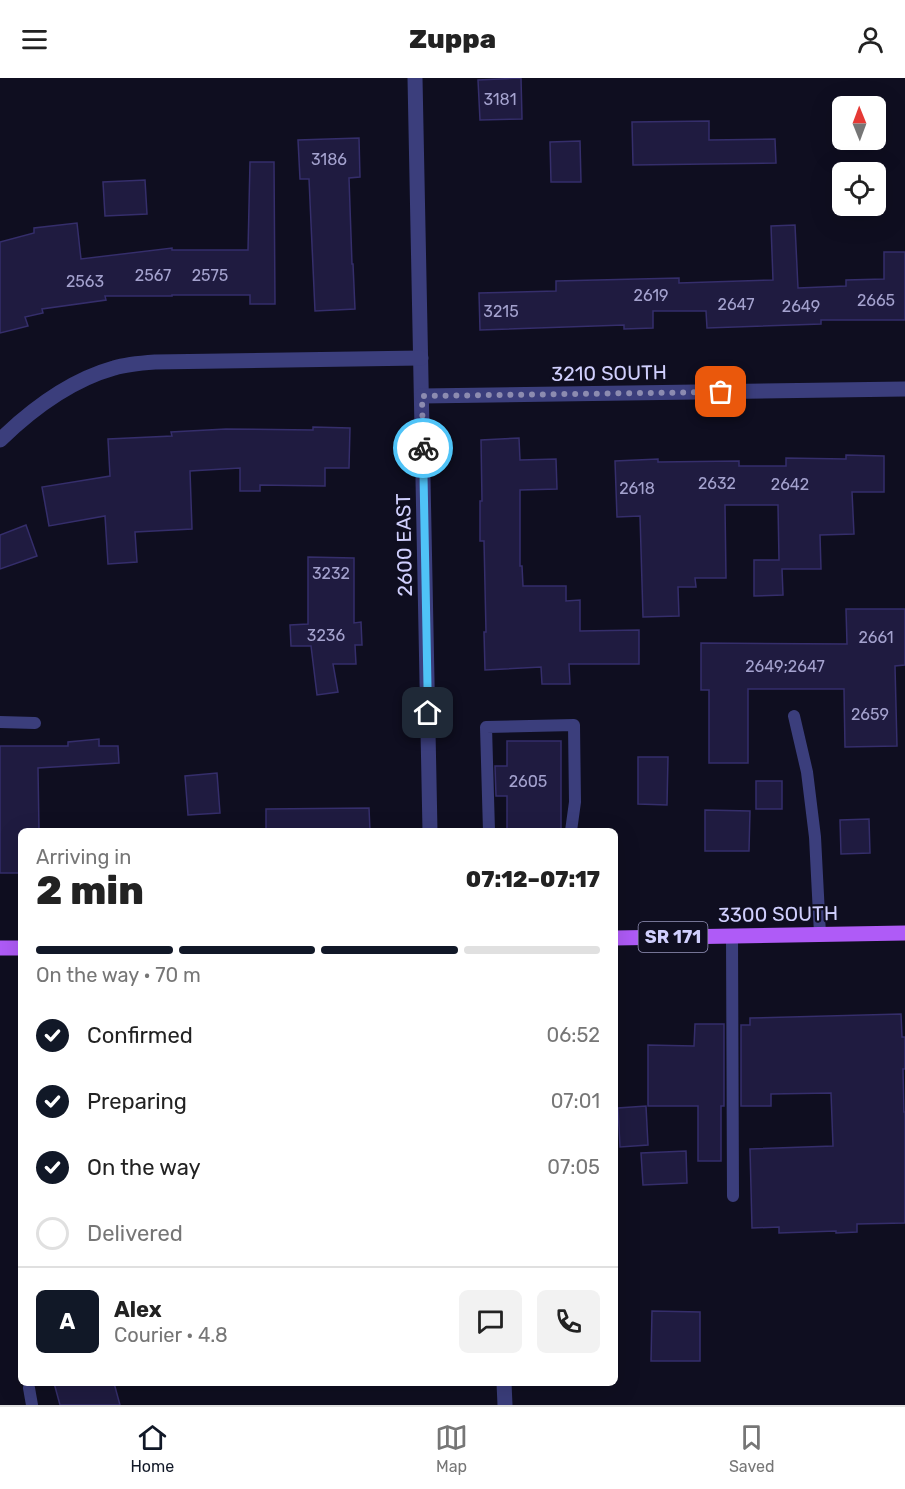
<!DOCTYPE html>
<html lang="en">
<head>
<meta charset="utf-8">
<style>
	body { margin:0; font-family:Rubik,sans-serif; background:#f2f2f2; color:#222; height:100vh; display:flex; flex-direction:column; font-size:22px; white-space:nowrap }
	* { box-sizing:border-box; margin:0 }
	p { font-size:20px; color:#767676 }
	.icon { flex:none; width:33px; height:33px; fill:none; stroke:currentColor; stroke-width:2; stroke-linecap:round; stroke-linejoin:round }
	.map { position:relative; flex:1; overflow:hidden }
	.sheet { position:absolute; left:18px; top:750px; width:600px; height:558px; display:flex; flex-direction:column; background:#fff; border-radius:9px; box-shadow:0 6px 24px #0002 }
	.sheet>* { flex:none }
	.needle { width:39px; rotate:359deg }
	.buttons { position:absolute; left:832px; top:18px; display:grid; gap:12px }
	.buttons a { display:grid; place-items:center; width:54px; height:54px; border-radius:9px; background:#fff; box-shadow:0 6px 24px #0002; font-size:30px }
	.pin { position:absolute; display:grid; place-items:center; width:51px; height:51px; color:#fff; margin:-26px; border-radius:12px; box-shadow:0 3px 9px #0006 }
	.courier { position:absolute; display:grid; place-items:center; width:60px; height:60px; margin:-30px; border:4px solid #4fc3f7; border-radius:50%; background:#fff; color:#222; box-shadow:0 2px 8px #0007 }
	.summary em { font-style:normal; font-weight:800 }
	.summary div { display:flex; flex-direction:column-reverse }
	.summary { display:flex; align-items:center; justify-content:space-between; height:102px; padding:0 18px }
	h1 { font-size:39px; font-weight:800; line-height:45px }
	.bar { display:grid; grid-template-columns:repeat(4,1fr); gap:9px 6px; align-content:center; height:72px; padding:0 18px }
	.bar i { height:8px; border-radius:4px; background:#e0e0e0 }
	.bar .selected { background:#111827 }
	.bar p { grid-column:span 4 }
	.line { display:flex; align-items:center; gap:15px; padding:0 18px; border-top:2px solid #e0e0e0 }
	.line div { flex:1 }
	.round { display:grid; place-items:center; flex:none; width:63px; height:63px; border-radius:9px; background:#f2f2f2 }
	ol { padding:0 18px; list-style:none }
	li { display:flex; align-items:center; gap:18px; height:66px }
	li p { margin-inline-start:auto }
	li .icon { padding:6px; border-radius:50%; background:#111827; color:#fff; stroke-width:4 }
	li:last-child { color:#767676 }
	li i { width:33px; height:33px; border:3px solid #e0e0e0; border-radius:50% }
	header { display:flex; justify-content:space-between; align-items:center; height:78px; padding:0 18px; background:#fff; font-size:27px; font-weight:800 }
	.dock { display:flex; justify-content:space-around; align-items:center; height:84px; border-top:2px solid #e0e0e0; background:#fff; font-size:16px; color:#767676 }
	.dock a { display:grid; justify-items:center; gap:3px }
	.dock .selected { color:#111827 }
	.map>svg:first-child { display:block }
	.building { fill:#1f1b40; stroke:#352e6b; stroke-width:1.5 }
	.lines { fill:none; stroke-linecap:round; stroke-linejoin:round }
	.lane { stroke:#3b3e7c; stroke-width:12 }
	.street { stroke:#3b3e7c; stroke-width:15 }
	.primary { stroke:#af5bf7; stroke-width:15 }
	.done { stroke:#8c8bb0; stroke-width:6; stroke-dasharray:0 10.8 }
	.route { stroke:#4fc3f7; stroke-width:8 }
	.labels { text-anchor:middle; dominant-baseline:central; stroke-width:4.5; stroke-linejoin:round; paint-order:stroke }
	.number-label { font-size:16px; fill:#a4a2ce }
	.shield { fill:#0f0e20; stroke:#9695bb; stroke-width:1.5 }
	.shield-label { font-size:18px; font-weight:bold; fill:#d0cffd }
	.street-label { font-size:20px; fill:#d0cffd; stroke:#0f0e20 }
</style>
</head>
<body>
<header><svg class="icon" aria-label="menu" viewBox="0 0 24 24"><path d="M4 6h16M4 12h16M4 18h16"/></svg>Zuppa<svg class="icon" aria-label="person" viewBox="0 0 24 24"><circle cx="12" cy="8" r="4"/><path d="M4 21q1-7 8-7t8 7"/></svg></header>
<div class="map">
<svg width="905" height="1327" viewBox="0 0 905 1327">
	<rect width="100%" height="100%" fill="#0f0e20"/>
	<g class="building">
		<path d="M521,0L522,41L480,42L478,2Z"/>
		<path d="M709,43V62L775,61L776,85L633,87L632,44Z"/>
		<path d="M359,60L360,99L349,100L352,186H353L355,231L315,233L309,101H300L298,62Z"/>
		<path d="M580,63L581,104H551L550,64Z"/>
		<path d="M250,84H274L275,226H250V217H172V218H105L106,222L42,231L43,235L25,239L28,248L0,255V164L34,155V150L77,145L81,181L172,170V172H248Z"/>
		<path d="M145,102L147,136L105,138L103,104Z"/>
		<path d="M795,147L798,210L846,208V202L884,201V174H905V242H821V246L707,250L706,233H653V250L624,251V247L480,252L479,215L556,213V203L679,200V205L773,202L771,148Z"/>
		<path d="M313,349L350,350L349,390H325V408L260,407V413H240V390L190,393L192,451L135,454L137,484L108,486L105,438L49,448L42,409L110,398L108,361L172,358L171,354L226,351L313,352Z"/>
		<path d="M519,360L520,382L556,381L557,411L520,412V488H522L523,508H566V523L580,522V553L639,552V586H569L570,606H542L541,589L485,592L484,554H486L484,463H480V423H482L481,362Z"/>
		<path d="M846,377L884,378V414H852L854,456L820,457L821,491H782L783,517L754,518V482H779L778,427H725L726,500H695L696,509H678L679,538L643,539L640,438L617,439L615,383L658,381V384L739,383V388H786V380L846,381Z"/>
		<path d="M26,447L37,478L0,491V457Z"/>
		<path d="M308,479L354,480V545L361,544L362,567H355L356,586H333L338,614L317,617L311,568H291L290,547L308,546Z"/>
		<path d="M846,531H905V587L895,588L897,668L845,669L844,611H748V685H709V612H701V565L847,566Z"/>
		<path d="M99,661V668H118L119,685L38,690L39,753H21V795H0V668H68V664Z"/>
		<path d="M507,663H561V753H507V718H496L495,688H507Z"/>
		<path d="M638,679H668L667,727L638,726Z"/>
		<path d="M217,695L220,735L188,737L185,698Z"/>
		<rect x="756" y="703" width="26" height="28"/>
		<path d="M369,730L370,753H266V731Z"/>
		<path d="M705,732L750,733L749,773H705Z"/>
		<path d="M869,741L870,775L841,776L840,742Z"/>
		<path d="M901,936L902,959H905V991H903L904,1034H905V1145L857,1146V1154L836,1155V1153L779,1155V1149L752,1150L750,1071L833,1068L831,1015L771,1016V1028H741V947H750V940Z"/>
		<path d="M695,946H724V1028H721V1083H698V1028H648V967L694,968Z"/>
		<path d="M646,1028L648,1067L620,1069L618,1030Z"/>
		<path d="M686,1073L687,1105L643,1107L641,1075Z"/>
		<path d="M652,1233L700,1234V1283H651Z"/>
		<path d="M54,1305H114L120,1327H60Z"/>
	</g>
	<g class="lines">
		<g class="lane">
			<path d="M794,638L807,694L815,759L820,856"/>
			<path d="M0,644L35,645"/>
			<path d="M489,753L486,649L574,647L575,724L571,753"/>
			<path d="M732,858L733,1118"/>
			<path d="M29,1310L32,1327"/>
		</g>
		<g class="street">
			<path d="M415,0L430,753"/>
			<path d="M422,318L905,311"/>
			<path d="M0,362C32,331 71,302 114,290C127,286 141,285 155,284L421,280"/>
			<path d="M504,1305L505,1327"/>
		</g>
		<g class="primary">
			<path d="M615,860L905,855"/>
			<path d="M0,870H21"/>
		</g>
	</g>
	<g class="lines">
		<path class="done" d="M423,370L422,318L721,314"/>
		<path class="route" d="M423,370L428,635"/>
	</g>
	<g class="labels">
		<g class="number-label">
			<text x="500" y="21">3181</text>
			<text x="329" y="81">3186</text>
			<text x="153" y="197">2567</text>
			<text x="210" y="197">2575</text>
			<text x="85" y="203">2563</text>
			<text x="651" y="217">2619</text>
			<text x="876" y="222">2665</text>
			<text x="736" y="226">2647</text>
			<text x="801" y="228">2649</text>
			<text x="501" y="233">3215</text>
			<text x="717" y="405">2632</text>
			<text x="790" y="406">2642</text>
			<text x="637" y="410">2618</text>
			<text x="331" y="495">3232</text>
			<text x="326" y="557">3236</text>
			<text x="876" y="559">2661</text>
			<text x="785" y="588">2649;2647</text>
			<text x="870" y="636">2659</text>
			<text x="528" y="703">2605</text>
		</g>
		<rect class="shield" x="638.5" y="844" width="69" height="30" rx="4.5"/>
		<g class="shield-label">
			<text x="673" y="859">SR 171</text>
		</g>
		<g class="street-label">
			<text transform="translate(609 295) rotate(-1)">3210 SOUTH</text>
			<text transform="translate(404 467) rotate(-91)">2600 EAST</text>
			<text transform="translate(778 836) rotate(-1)">3300 SOUTH</text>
		</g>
	</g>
</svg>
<div class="buttons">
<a><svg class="needle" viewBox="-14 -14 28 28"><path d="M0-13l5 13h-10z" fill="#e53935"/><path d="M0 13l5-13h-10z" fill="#767676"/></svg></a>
<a><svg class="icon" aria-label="locate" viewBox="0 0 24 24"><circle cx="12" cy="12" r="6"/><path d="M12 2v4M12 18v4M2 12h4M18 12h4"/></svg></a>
</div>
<div class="pin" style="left:721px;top:314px;background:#ea580c"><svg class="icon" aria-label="bag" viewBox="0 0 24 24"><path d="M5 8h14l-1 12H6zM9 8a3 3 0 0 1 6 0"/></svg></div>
<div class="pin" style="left:428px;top:635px;background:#1f2937"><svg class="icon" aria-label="home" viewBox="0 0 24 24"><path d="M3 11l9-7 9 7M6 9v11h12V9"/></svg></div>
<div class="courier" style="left:423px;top:370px"><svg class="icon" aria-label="bike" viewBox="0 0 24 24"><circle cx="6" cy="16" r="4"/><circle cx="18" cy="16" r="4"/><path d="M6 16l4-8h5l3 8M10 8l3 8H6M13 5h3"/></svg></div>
<section class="sheet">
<div class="summary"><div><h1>2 min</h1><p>Arriving in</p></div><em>07:12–07:17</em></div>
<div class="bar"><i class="selected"></i><i class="selected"></i><i class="selected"></i><i></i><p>On the way · 70 m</p></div>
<ol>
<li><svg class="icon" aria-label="check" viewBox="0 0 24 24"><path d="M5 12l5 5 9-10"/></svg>Confirmed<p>06:52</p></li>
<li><svg class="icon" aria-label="check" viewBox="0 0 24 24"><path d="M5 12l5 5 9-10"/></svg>Preparing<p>07:01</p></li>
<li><svg class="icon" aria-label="check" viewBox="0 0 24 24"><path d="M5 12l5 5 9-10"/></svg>On the way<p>07:05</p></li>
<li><i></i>Delivered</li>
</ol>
<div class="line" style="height:108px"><b class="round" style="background:#111827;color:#fff">A</b><div><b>Alex</b><p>Courier · 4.8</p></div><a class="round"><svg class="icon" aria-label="chat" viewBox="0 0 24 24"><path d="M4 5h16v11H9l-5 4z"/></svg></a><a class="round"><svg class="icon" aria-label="phone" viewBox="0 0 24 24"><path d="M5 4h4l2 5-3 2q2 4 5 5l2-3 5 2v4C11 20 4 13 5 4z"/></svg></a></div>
</section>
</div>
<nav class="dock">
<a class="selected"><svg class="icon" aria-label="home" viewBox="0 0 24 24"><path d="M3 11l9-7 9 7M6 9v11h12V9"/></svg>Home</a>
<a><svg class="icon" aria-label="map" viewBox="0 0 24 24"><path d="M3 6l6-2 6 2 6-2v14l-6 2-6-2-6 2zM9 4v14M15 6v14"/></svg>Map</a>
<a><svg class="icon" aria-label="saved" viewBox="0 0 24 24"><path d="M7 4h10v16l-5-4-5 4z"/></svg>Saved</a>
</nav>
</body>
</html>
